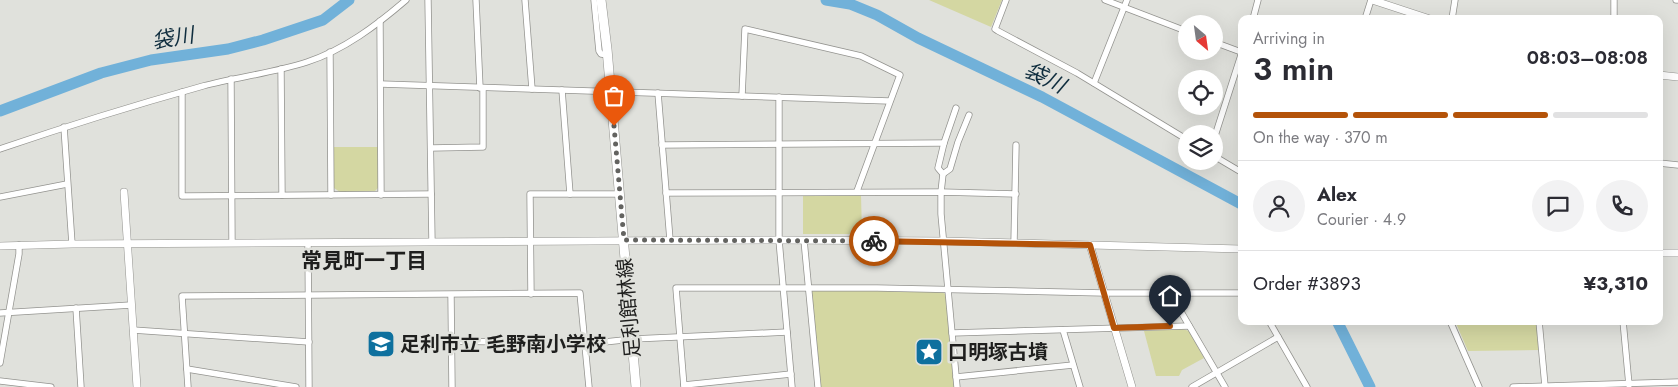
<!DOCTYPE html>
<html lang="en">
<head>
<meta charset="utf-8">
<style>
	body { margin:0; font-family:Jost,"Noto Sans JP",sans-serif; background:#f2f2f3; color:#2b2b33; height:100vh; display:flex; flex-direction:column; font-size:19px; white-space:nowrap }
	* { box-sizing:border-box; margin:0 }
	p { font-size:16px; color:#7c7c81 }
	.icon { flex:none; width:28px; height:28px; fill:none; stroke:currentColor; stroke-width:2; stroke-linecap:round; stroke-linejoin:round }
	.map { position:relative; flex:1; overflow:hidden }
	.panel { position:absolute; left:1238px; top:15px; width:425px; height:310px; display:flex; flex-direction:column; background:#fff; border-radius:10px; box-shadow:0 5px 20px #0002 }
	.panel>* { flex:none }
	.needle { width:32px; rotate:151deg }
	.buttons { position:absolute; left:1178px; top:15px; display:grid; gap:10px }
	.buttons a { display:grid; place-items:center; width:45px; height:45px; border-radius:50%; background:#fff; box-shadow:0 5px 20px #0002; font-size:25px }
	.pin { position:absolute; display:grid; place-items:center; width:42px; height:42px; color:#fff; margin:-51px -21px; border-radius:50% 50% 50% 0; rotate:-45deg; box-shadow:0 0 5px #0007 }
	.pin .icon { rotate:45deg }
	.courier { position:absolute; display:grid; place-items:center; width:50px; height:50px; margin:-25px; border:4px solid #b45309; border-radius:50%; background:#fff; color:#222; box-shadow:0 1px 6px #0007 }
	.headline em { font-style:normal; font-weight:600 }
	.headline div { display:flex; flex-direction:column-reverse }
	.headline { display:flex; align-items:center; justify-content:space-between; height:85px; padding:0 15px }
	h1 { font-size:32px; font-weight:600; line-height:38px }
	.bar { display:grid; grid-template-columns:repeat(4,1fr); gap:8px 5px; align-content:center; height:60px; padding:0 15px }
	.bar i { height:6px; border-radius:4px; background:#e1e1e2 }
	.bar .on { background:#b45309 }
	.bar p { grid-column:span 4 }
	.line { display:flex; align-items:center; gap:12px; padding:0 15px; border-top:1px solid #e1e1e2 }
	.line div { flex:1 }
	.round { display:grid; place-items:center; flex:none; width:52px; height:52px; border-radius:26px; background:#f2f2f3 }
	.map>svg:first-child { display:block }
	.green { fill:#d4d7a2 }
	.lines { fill:none; stroke-linecap:round; stroke-linejoin:round }
	.river { stroke:#71b1d9; stroke-width:11 }
	.minor-casing { stroke:#93938f; stroke-width:7 }
	.tertiary-casing { stroke:#93938f; stroke-width:8 }
	.primary-casing { stroke:#93938f; stroke-width:10 }
	.minor { stroke:#fff; stroke-width:5.5 }
	.tertiary { stroke:#fff; stroke-width:7 }
	.primary { stroke:#fff; stroke-width:9 }
	.done { stroke:#636360; stroke-width:5; stroke-dasharray:0 9 }
	.route { stroke:#b45309; stroke-width:6 }
	.labels { text-anchor:middle; dominant-baseline:central; stroke-width:5; stroke-linejoin:round; paint-order:stroke }
	.street-label { font-size:20px; fill:#1f1f1e; stroke:#e0e1dc }
	.poi-label { font-size:20px; font-weight:bold; fill:#1f1f1e; stroke:#e0e1dc; text-anchor:start }
	.water-label { font-size:21px; font-style:italic; fill:#0f2d3e; stroke:#e0e1dc }
	.neighbourhood-label { font-size:21px; font-weight:bold; fill:#1f1f1e; stroke:#e0e1dc }
</style>
</head>
<body>
<div class="map">
<svg width="1678" height="387" viewBox="0 0 1678 387">
	<rect width="100%" height="100%" fill="#e0e1dc"/>
	<g class="green">
		<path d="M929,0H1002L991,27Z"/>
		<path d="M334,147H378V188L374,192H340L334,188Z"/>
		<path d="M803,195H861L862,234H803Z"/>
		<path d="M811,290L942,292L947,295L954,387H820Z"/>
		<path d="M1455,321H1536L1540,350L1468,351Z"/>
		<path d="M1183,329L1189,331L1204,358L1182,370L1179,376H1156L1144,331Z"/>
	</g>
	<g class="lines">
		<g class="river">
			<path d="M826,0L850,4L877,15L918,38L1042,97L1241,204"/>
			<path d="M0,111L101,73L151,60L228,49L263,40L323,20L349,0"/>
			<path d="M1337,321L1370,387"/>
		</g>
		<defs>
			<g id="minor">
				<path d="M428,0L432,242"/>
				<path d="M476,0L480,88"/>
				<path d="M525,0L532,89"/>
				<path d="M594,0L599,51L601,54L608,55"/>
				<path d="M1006,0L995,29L998,31L1077,73L1186,139"/>
				<path d="M1105,0L1186,31"/>
				<path d="M1676,0H1678"/>
				<path d="M1253,19L1258,0"/>
				<path d="M1365,19L1371,0"/>
				<path d="M1452,19L1455,0"/>
				<path d="M1614,19V0"/>
				<path d="M380,21L381,195"/>
				<path d="M1214,42L1241,52"/>
				<path d="M330,52L331,195"/>
				<path d="M281,69L282,195"/>
				<path d="M231,79L232,243"/>
				<path d="M1094,83L1127,0"/>
				<path d="M381,84L889,101"/>
				<path d="M562,90L570,194"/>
				<path d="M182,92V196L431,194"/>
				<path d="M658,93L670,240"/>
				<path d="M742,96L745,29L861,56L900,75L857,191"/>
				<path d="M779,97V240L792,387"/>
				<path d="M956,108L944,143L938,168L943,174L941,192V214L957,387"/>
				<path d="M64,127L72,244"/>
				<path d="M1214,139L1241,55"/>
				<path d="M662,145L944,143"/>
				<path d="M431,148L483,147V88"/>
				<path d="M0,149C67,126 135,105 203,86C237,77 273,73 307,62C344,50 377,25 406,0"/>
				<path d="M1214,156L1241,172"/>
				<path d="M1659,163L1678,165"/>
				<path d="M943,174L950,169L958,142L969,115"/>
				<path d="M666,193L941,192L1016,194"/>
				<path d="M0,197L67,184"/>
				<path d="M804,240L818,387"/>
				<path d="M308,243L309,387"/>
				<path d="M1014,243L1016,145"/>
				<path d="M1170,293L1225,387"/>
				<path d="M531,294L530,194H620"/>
				<path d="M451,295L452,387"/>
				<path d="M76,308L81,387"/>
				<path d="M0,313L131,305"/>
				<path d="M1269,321L1307,387"/>
				<path d="M1450,321L1479,387"/>
				<path d="M1539,321L1545,386"/>
				<path d="M1623,321L1629,385"/>
				<path d="M133,330L309,342"/>
				<path d="M1063,330L1080,387"/>
				<path d="M952,333L1189,326"/>
				<path d="M452,341L585,344L633,339L787,332"/>
				<path d="M0,363L19,254V245"/>
				<path d="M187,369L296,387"/>
				<path d="M956,377L1073,365"/>
				<path d="M0,381L51,387"/>
				<path d="M684,385L791,374"/>
				<path d="M188,387L182,296L580,293L589,387"/>
				<path d="M684,387L676,288H877L1104,293H1241"/>
				<path d="M1192,387L1278,337"/>
				<path d="M1513,387L1678,382"/>
			</g>
			<g id="tertiary">
				<path d="M1372,0L1430,19"/>
				<path d="M1659,75L1678,77"/>
				<path d="M124,192L137,387"/>
				<path d="M1090,245L1132,387"/>
				<path d="M0,246L72,244L779,240L944,241L1241,249"/>
				<path d="M1659,253H1678"/>
			</g>
			<path id="primary" d="M601,0L607,49L636,387"/>
		</defs>
		<use href="#minor" class="minor-casing"/>
		<use href="#tertiary" class="tertiary-casing"/>
		<use href="#primary" class="primary-casing"/>
		<use href="#minor" class="minor"/>
		<use href="#tertiary" class="tertiary"/>
		<use href="#primary" class="primary"/>
	</g>
	<g class="lines">
		<path class="done" d="M614,126L624,240L874,241"/>
		<path class="route" d="M874,241L1090,245L1114,328L1170,326"/>
	</g>
	<defs>
		<symbol id="school-square" viewBox="-11 -11 22 22"><rect x="-9" y="-9" width="18" height="18" rx="4" fill="#0e709e" stroke="#e0e1dc"/><path d="M0-5L7-2L0 1L-7-2ZM-4 1L0 2.5L4 1V4Q0 6-4 4Z" fill="#fff"/></symbol>
		<symbol id="sight-square" viewBox="-11 -11 22 22"><rect x="-9" y="-9" width="18" height="18" rx="4" fill="#0e709e" stroke="#e0e1dc"/><path d="M0-6L1.8-2.2L6-1.7L2.9 1.2L3.7 5.4L0 3.3L-3.7 5.4L-2.9 1.2L-6-1.7L-1.8-2.2Z" fill="#fff"/></symbol>
	</defs>
	<g fill-rule="evenodd">
		<use href="#school-square" x="365" y="328" width="32" height="32"/>
		<use href="#sight-square" x="913" y="336" width="32" height="32"/>
	</g>
	<g class="labels">
		<g class="street-label">
			<text transform="translate(629 308) rotate(-95)">足利館林線</text>
		</g>
		<g class="poi-label">
			<text x="400" y="344">足利市立 毛野南小学校</text>
			<text x="948" y="352">口明塚古墳</text>
		</g>
		<g class="water-label">
			<text transform="translate(173 38) rotate(-9)">袋川</text>
			<text transform="translate(1045 78) rotate(26)">袋川</text>
		</g>
		<g class="neighbourhood-label">
			<text x="364" y="261">常見町一丁目</text>
		</g>
	</g>
</svg>
<div class="buttons">
<a><svg class="needle" viewBox="-14 -14 28 28"><path d="M0-13l5 13h-10z" fill="#e53935"/><path d="M0 13l5-13h-10z" fill="#7c7c81"/></svg></a>
<a><svg class="icon" aria-label="locate" viewBox="0 0 24 24"><circle cx="12" cy="12" r="6"/><path d="M12 2v4M12 18v4M2 12h4M18 12h4"/></svg></a>
<a><svg class="icon" aria-label="layers" viewBox="0 0 24 24"><path d="M12 4l9 5-9 5-9-5zM3 14l9 5 9-5"/></svg></a>
</div>
<div class="pin" style="left:614px;top:126px;background:#ea580c"><svg class="icon" aria-label="bag" viewBox="0 0 24 24"><path d="M5 8h14l-1 12H6zM9 8a3 3 0 0 1 6 0"/></svg></div>
<div class="pin" style="left:1170px;top:326px;background:#1f2937"><svg class="icon" aria-label="home" viewBox="0 0 24 24"><path d="M3 11l9-7 9 7M6 9v11h12V9"/></svg></div>
<div class="courier" style="left:874px;top:241px"><svg class="icon" aria-label="bike" viewBox="0 0 24 24"><circle cx="6" cy="16" r="4"/><circle cx="18" cy="16" r="4"/><path d="M6 16l4-8h5l3 8M10 8l3 8H6M13 5h3"/></svg></div>
<section class="panel">
<div class="headline"><div><h1>3 min</h1><p>Arriving in</p></div><em>08:03–08:08</em></div>
<div class="bar"><i class="on"></i><i class="on"></i><i class="on"></i><i></i><p>On the way · 370 m</p></div>
<div class="line" style="height:90px"><a class="round"><svg class="icon" aria-label="person" viewBox="0 0 24 24"><circle cx="12" cy="8" r="4"/><path d="M4 21q1-7 8-7t8 7"/></svg></a><div><b>Alex</b><p>Courier · 4.9</p></div><a class="round"><svg class="icon" aria-label="chat" viewBox="0 0 24 24"><path d="M4 5h16v11H9l-5 4z"/></svg></a><a class="round"><svg class="icon" aria-label="phone" viewBox="0 0 24 24"><path d="M5 4h4l2 5-3 2q2 4 5 5l2-3 5 2v4C11 20 4 13 5 4z"/></svg></a></div>
<div class="line" style="height:65px"><div>Order #3893</div><b>¥3,310</b></div>
</section>
</div>
</body>
</html>
